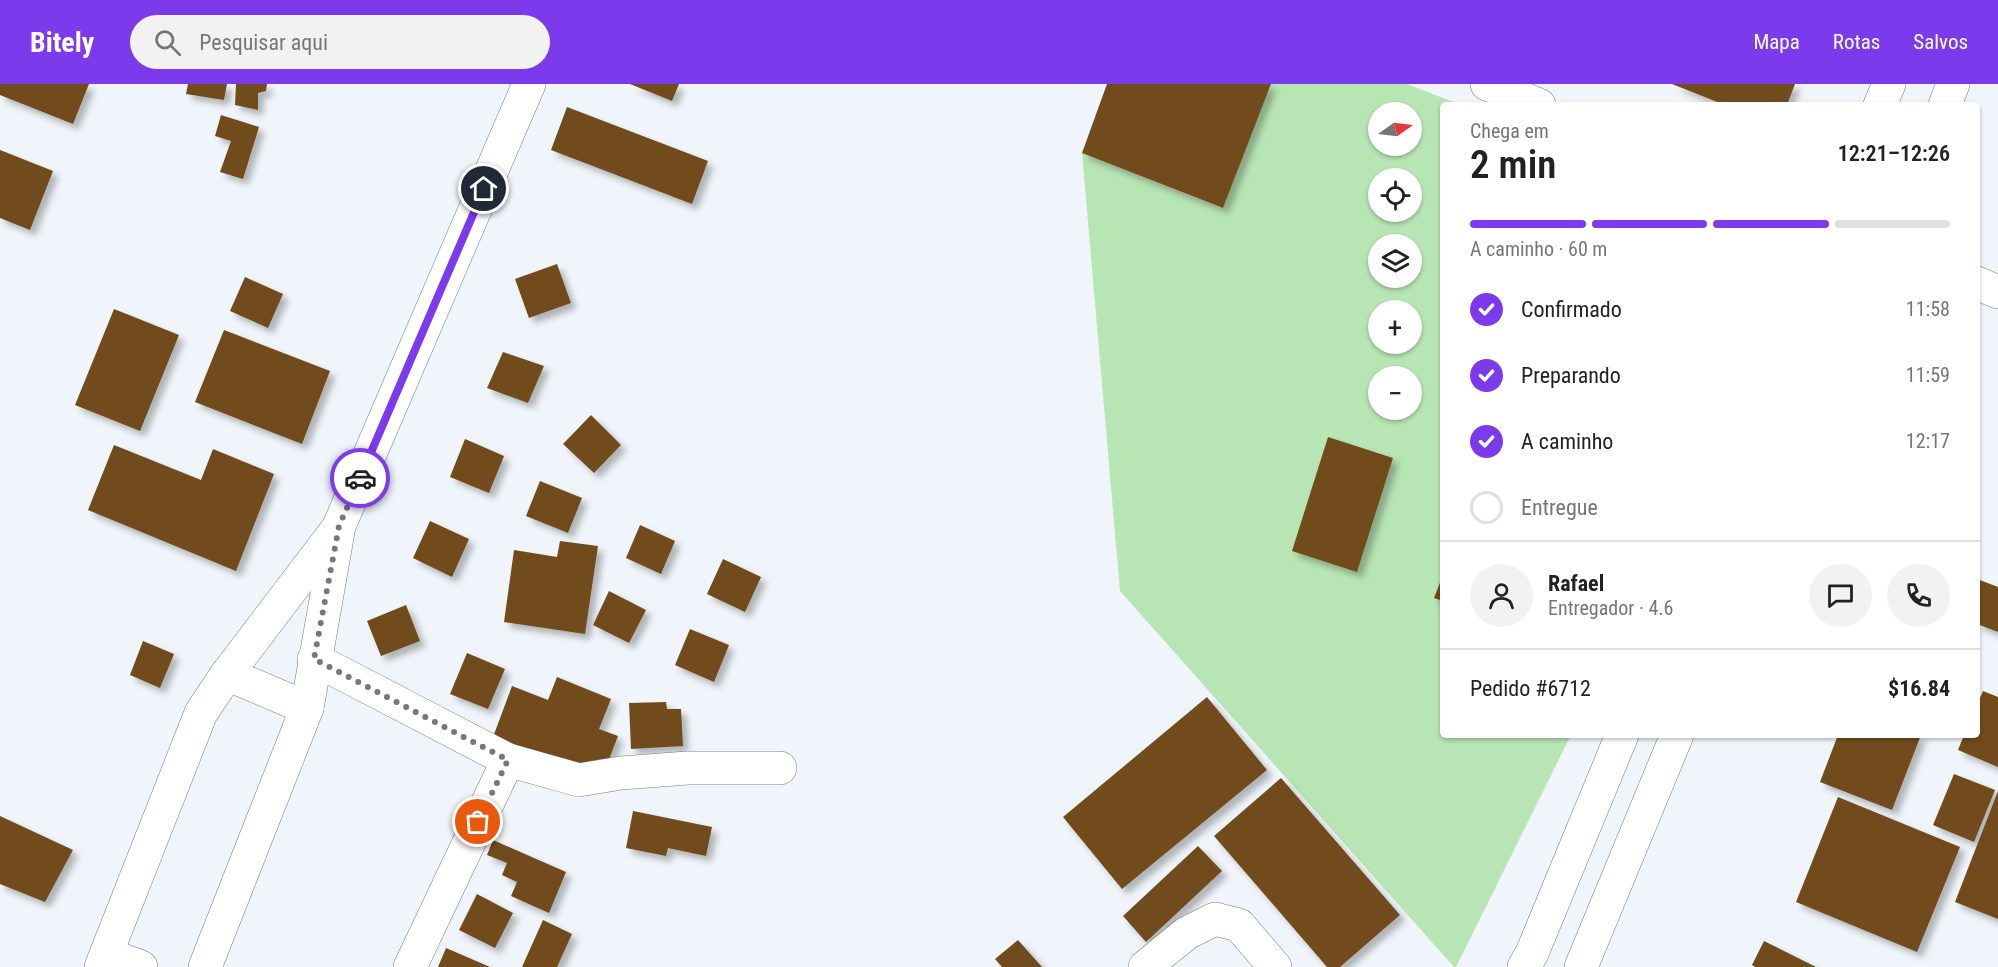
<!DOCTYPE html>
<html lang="pt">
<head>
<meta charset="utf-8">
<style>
	body { margin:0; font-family:"Roboto Condensed",sans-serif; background:#f2f2f2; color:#222; height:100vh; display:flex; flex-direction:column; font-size:22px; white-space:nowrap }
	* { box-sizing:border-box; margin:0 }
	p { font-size:20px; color:#767676 }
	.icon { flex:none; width:33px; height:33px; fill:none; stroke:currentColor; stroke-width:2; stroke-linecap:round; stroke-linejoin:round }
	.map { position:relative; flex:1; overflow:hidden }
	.side { position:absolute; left:1440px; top:18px; width:540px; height:636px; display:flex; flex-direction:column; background:#fff; border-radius:6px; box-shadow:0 2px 4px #0004 }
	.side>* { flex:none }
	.needle { width:39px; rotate:76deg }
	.controls { position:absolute; left:1368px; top:18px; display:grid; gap:12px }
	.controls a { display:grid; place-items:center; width:54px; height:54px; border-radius:50%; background:#fff; box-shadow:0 2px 4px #0004; font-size:30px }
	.pin { position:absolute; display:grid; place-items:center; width:51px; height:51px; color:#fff; margin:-26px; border:3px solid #fff; border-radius:50%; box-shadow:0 2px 6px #0007 }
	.courier { position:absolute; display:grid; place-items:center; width:60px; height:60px; margin:-30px; border:4px solid #7c3aed; border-radius:50%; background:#fff; color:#222; box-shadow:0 2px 8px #0007 }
	.summary em { font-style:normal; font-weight:600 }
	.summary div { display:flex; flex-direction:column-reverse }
	.summary { display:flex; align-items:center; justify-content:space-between; height:102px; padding:0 30px }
	h1 { font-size:39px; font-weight:600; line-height:45px }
	.bar { display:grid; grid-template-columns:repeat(4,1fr); gap:9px 6px; align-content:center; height:72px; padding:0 30px }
	.bar i { height:8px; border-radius:4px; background:#e0e0e0 }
	.bar .on { background:#7c3aed }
	.bar p { grid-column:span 4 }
	.line { display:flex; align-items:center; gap:15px; padding:0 30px; border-top:2px solid #e0e0e0 }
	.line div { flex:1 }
	.round { display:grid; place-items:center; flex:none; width:63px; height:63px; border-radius:32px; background:#f2f2f2 }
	ol { padding:0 30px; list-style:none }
	li { display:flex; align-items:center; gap:18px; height:66px }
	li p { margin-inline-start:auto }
	li .icon { padding:6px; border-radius:50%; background:#7c3aed; color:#fff; stroke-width:4 }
	li:last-child { color:#767676 }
	li i { width:33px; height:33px; border:3px solid #e0e0e0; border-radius:50% }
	header { display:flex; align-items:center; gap:36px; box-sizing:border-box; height:84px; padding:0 30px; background:#7c3aed; color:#fff }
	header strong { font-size:28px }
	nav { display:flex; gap:33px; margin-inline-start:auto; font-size:21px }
	.search { width:420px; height:54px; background:#f2f2f2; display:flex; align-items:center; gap:15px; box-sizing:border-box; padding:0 21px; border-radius:33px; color:#767676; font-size:22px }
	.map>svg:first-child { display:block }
	.green { fill:#b8e5b4; fill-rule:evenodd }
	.building { fill:#724b1a; filter:url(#shadow) }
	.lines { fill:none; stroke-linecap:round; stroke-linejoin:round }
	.minor-casing { stroke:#777d81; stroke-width:34 }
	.minor { stroke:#fff; stroke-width:33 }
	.done { stroke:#75797c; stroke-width:6; stroke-dasharray:0 10.8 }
	.route { stroke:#7c3aed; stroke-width:8 }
</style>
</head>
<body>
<header>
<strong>Bitely</strong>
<div class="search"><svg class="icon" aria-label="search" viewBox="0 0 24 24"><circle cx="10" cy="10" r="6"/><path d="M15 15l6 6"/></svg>Pesquisar aqui</div>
<nav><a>Mapa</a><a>Rotas</a><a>Salvos</a></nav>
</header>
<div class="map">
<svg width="1998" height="883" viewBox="0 0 1998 883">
	<defs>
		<filter id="shadow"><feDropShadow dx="5.5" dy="5.5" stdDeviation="3" flood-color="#0004"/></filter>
	</defs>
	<rect width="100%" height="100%" fill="#eff5fa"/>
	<path class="green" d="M1271,0H1407L1461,21H1443V651H1571L1456,883H1454L1120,507L1082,69L1222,124ZM1378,28H1412V62H1378ZM1378,94H1412V128H1378ZM1378,160H1412V194H1378ZM1378,226H1412V260H1378ZM1378,292H1412V326H1378Z"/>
	<g class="building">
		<path d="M0,0H89L73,40L0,11Z"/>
		<path d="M188,0H227L224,16L186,10Z"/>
		<path d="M236,0H267L266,7L258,9V26L235,21Z"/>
		<path d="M630,0H679L672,17Z"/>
		<path d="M1107,0H1271L1223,124L1082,69Z"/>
		<path d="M1672,0H1795L1787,21H1725Z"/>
		<path d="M567,23L708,77L692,120L551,66Z"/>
		<path d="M221,31L259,43L243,95L220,88L231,57L215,52Z"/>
		<path d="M0,66L53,87L30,146L0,134Z"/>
		<path d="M557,180L571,219L529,234L515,195Z"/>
		<path d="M245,193L283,210L268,244L230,227Z"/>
		<path d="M114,225L179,251L140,347L75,321Z"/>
		<path d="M224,246L330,287L302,360L195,318Z"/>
		<path d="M503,268L544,282L528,319L487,304Z"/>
		<path d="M591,331L621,361L594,389L563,360Z"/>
		<path d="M1328,353L1393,374L1357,488L1292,467Z"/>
		<path d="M465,355L504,372L489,409L450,393Z"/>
		<path d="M114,361L201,396L213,365L274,390L236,487L88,426Z"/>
		<path d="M540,397L582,414L568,449L526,432Z"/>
		<path d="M430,437L469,455L452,493L413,474Z"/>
		<path d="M640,441L675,457L661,490L626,474Z"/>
		<path d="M560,457L598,462L585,550L504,538L514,466L557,473Z"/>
		<path d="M723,475L761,493L745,528L707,510Z"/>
		<path d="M1443,491V517L1434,514Z"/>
		<path d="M1977,495L1998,503V548L1977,540Z"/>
		<path d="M609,507L646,526L629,559L593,541Z"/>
		<path d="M406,521L420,557L381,572L367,537Z"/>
		<path d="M690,545L729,561L714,598L675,581Z"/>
		<path d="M143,557L174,570L160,604L130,591Z"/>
		<path d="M467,569L505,585L488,625L450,610Z"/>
		<path d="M557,593L611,615L599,645L618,652L608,678L574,684L493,653L512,602L548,616Z"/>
		<path d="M1983,607L1998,613V683L1958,666L1964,651H1977V621Z"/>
		<path d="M1207,613L1267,686L1122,805L1063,733Z"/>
		<path d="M666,618L667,625H681L683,662L631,665L629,619Z"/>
		<path d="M1838,651H1921L1892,726L1820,698Z"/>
		<path d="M1954,690L1995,706L1974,758L1933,741Z"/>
		<path d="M1281,694L1400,831L1340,883H1327L1214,752Z"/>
		<path d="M1998,707V835L1955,818Z"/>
		<path d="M1838,713L1960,763L1917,868L1796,818Z"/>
		<path d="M633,727L712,743L706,772L668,764L666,772L626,764Z"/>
		<path d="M0,732L73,766L45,818L0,800Z"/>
		<path d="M493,756L566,788L549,829L511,812L517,798L502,791L507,779L487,771Z"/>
		<path d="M1198,762L1222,787L1146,858L1123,832Z"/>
		<path d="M477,810L513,829L495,864L459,846Z"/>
		<path d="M543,836L572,850L557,883H522Z"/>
		<path d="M1018,856L1042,883H1002L995,875Z"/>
		<path d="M1764,857L1816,883H1755L1752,881Z"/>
		<path d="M446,864L490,883H438Z"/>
	</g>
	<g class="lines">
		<defs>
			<g id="minor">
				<path d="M1487,0L1539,21"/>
				<path d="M1880,21L1889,0"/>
				<path d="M1945,21L1953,0"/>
				<path d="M1977,199L1998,208"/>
				<path d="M314,575L508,676L410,883"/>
				<path d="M227,590L307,624"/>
				<path d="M508,676L579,696L621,689L688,684H780"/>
				<path d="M106,870L141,883"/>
				<path d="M101,883L201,629L227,590L335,448"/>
				<path d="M205,883L307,624L339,442L529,0"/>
				<path d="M1145,883L1187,849L1215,835L1239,841L1275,883"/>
				<path d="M1524,883L1532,869L1622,651"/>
				<path d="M1581,883L1677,651"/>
			</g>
		</defs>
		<use href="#minor" class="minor-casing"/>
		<use href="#minor" class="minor"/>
	</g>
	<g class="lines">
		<path class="done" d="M360,394L339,442L314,575L508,676L478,738"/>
		<path class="route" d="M360,394L484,105"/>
	</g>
</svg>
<div class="controls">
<a><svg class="needle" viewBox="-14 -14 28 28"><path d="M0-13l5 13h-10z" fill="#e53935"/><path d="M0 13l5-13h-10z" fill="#767676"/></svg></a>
<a><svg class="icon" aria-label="locate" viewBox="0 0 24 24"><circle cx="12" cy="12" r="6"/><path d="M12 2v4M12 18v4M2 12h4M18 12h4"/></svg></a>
<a><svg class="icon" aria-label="layers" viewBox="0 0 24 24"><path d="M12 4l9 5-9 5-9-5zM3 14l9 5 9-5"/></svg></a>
<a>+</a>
<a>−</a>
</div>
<div class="pin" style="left:478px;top:738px;background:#ea580c"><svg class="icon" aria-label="bag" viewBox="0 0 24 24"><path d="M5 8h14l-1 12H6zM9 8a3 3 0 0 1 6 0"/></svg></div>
<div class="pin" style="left:484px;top:105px;background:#1f2937"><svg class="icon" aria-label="home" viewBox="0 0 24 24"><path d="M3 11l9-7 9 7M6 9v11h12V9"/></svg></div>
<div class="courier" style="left:360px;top:394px"><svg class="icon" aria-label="car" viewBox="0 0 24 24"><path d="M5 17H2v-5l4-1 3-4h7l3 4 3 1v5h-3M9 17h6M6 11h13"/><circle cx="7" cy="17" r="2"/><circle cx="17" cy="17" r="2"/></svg></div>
<section class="side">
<div class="summary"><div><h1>2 min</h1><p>Chega em</p></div><em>12:21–12:26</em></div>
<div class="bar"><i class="on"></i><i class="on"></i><i class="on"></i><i></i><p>A caminho · 60 m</p></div>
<ol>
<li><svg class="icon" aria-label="check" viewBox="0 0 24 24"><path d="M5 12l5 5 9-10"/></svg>Confirmado<p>11:58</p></li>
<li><svg class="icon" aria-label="check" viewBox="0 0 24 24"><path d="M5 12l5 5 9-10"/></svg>Preparando<p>11:59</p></li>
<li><svg class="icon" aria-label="check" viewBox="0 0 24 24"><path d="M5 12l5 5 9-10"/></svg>A caminho<p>12:17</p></li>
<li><i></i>Entregue</li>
</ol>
<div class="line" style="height:108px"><a class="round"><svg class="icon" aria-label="person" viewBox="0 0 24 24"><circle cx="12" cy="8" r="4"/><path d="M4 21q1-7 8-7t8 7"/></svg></a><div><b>Rafael</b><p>Entregador · 4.6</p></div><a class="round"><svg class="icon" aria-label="chat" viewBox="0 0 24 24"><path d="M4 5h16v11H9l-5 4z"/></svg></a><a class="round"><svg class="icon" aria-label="phone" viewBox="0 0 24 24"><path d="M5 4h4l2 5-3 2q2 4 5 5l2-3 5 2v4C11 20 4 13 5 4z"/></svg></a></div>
<div class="line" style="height:78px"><div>Pedido #6712</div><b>$16.84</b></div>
</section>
</div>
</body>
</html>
